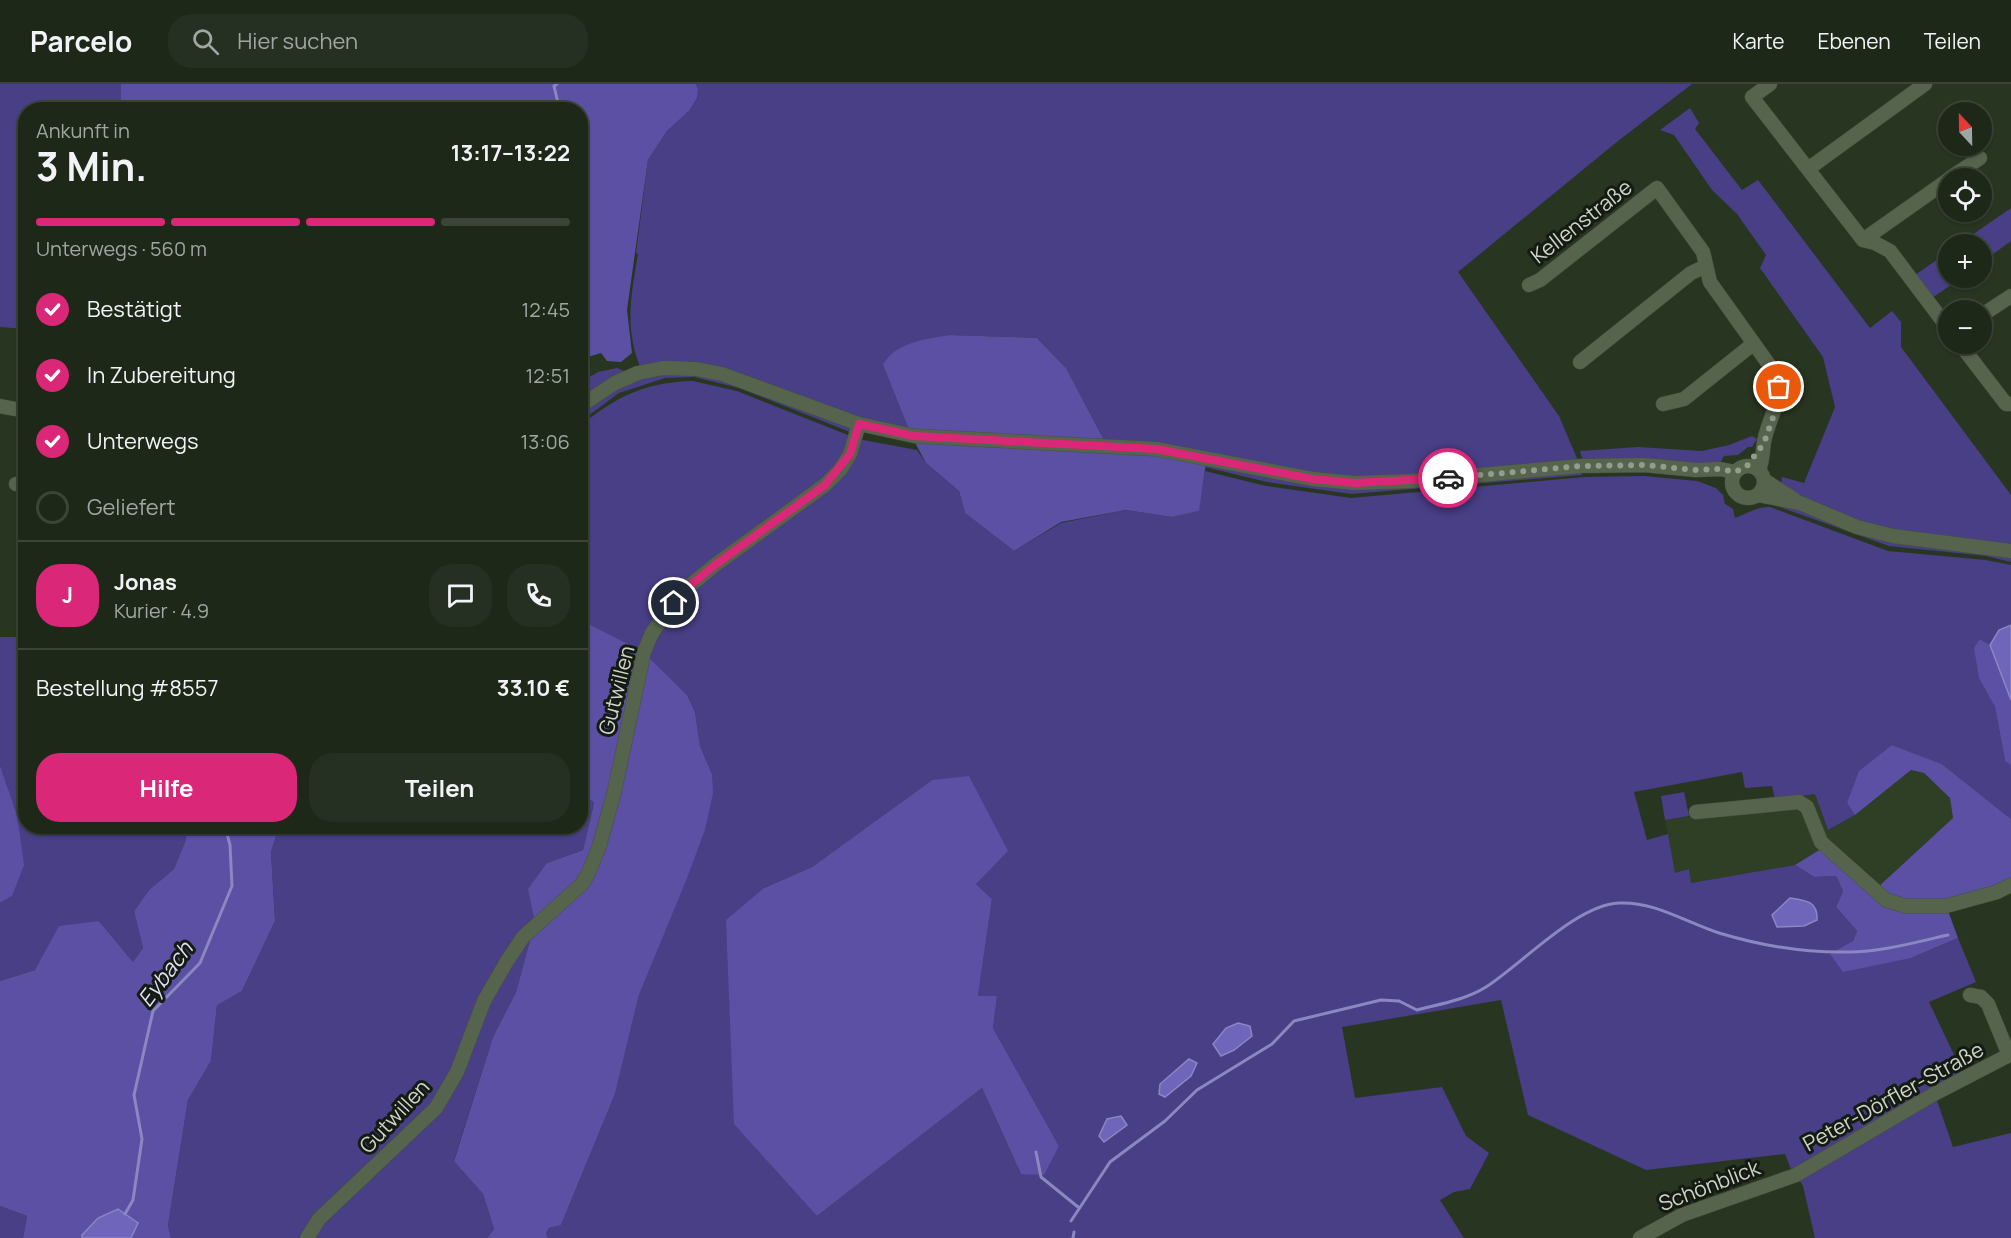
<!DOCTYPE html>
<html lang="de">
<head>
<meta charset="utf-8">
<style>
	body { margin:0; font-family:Manrope,sans-serif; background:#263022; color:#f1f3f6; height:100vh; display:flex; flex-direction:column; font-size:22px; white-space:nowrap }
	* { box-sizing:border-box; margin:0 }
	p { font-size:20px; color:#a1a6a2 }
	.icon { flex:none; width:33px; height:33px; fill:none; stroke:currentColor; stroke-width:2; stroke-linecap:round; stroke-linejoin:round }
	.map { position:relative; flex:1; overflow:hidden }
	.panel { position:absolute; left:18px; top:18px; width:570px; height:732px; display:flex; flex-direction:column; background:#1e2819; border-radius:24px; box-shadow:0 2px 4px #0004,0 0 0 2px #3c4438 }
	.panel>* { flex:none }
	.needle { width:39px; rotate:338deg }
	.fabs { position:absolute; left:1938px; top:18px; display:grid; gap:12px }
	.fabs a { display:grid; place-items:center; width:54px; height:54px; border-radius:50%; background:#1e2819; box-shadow:0 2px 4px #0004,0 0 0 2px #3c4438; font-size:30px }
	.pin { position:absolute; display:grid; place-items:center; width:51px; height:51px; color:#fff; margin:-26px; border:3px solid #fff; border-radius:50%; box-shadow:0 2px 6px #0007 }
	.courier { position:absolute; display:grid; place-items:center; width:60px; height:60px; margin:-30px; border:4px solid #db2777; border-radius:50%; background:#fff; color:#222; box-shadow:0 2px 8px #0007 }
	.head em { font-style:normal; font-weight:700 }
	.head div { display:flex; flex-direction:column-reverse }
	.head { display:flex; align-items:center; justify-content:space-between; height:102px; padding:0 18px }
	h1 { font-size:39px; font-weight:700; line-height:45px }
	.bar { display:grid; grid-template-columns:repeat(4,1fr); gap:9px 6px; align-content:center; height:72px; padding:0 18px }
	.bar i { height:8px; border-radius:4px; background:#3c4438 }
	.bar .active { background:#db2777 }
	.bar p { grid-column:span 4 }
	.line { display:flex; align-items:center; gap:15px; padding:0 18px; border-top:2px solid #3c4438 }
	.line div { flex:1 }
	.round { display:grid; place-items:center; flex:none; width:63px; height:63px; border-radius:24px; background:#263022 }
	ol { padding:0 18px; list-style:none }
	li { display:flex; align-items:center; gap:18px; height:66px }
	li p { margin-inline-start:auto }
	li .icon { padding:6px; border-radius:50%; background:#db2777; color:#fff; stroke-width:4 }
	li:last-child { color:#a1a6a2 }
	li i { width:33px; height:33px; border:3px solid #3c4438; border-radius:50% }
	.cta { display:flex; gap:12px; margin-top:auto; padding:12px 18px }
	.cta a { flex:1; height:69px; border-radius:24px; background:#db2777; color:#fff; font-size:24px; font-weight:700; line-height:69px; text-align:center }
	.cta a+a { background:#263022; color:#f1f3f6 }
	header { display:flex; align-items:center; gap:36px; box-sizing:border-box; height:84px; padding:0 30px; background:#1e2819; border-bottom:2px solid #3c4438 }
	header strong { font-size:28px }
	nav { display:flex; gap:33px; margin-inline-start:auto; font-size:21px }
	.search { width:420px; height:54px; background:#263022; display:flex; align-items:center; gap:15px; box-sizing:border-box; padding:0 21px; border-radius:24px; color:#a1a6a2; font-size:22px }
	.map>svg:first-child { display:block }
	.built { fill:#2f3f25 }
	.green { fill:#483f86; fill-rule:evenodd }
	.forest { fill:#5b50a4 }
	.water { fill:#6f66bc; stroke:#8b87c0; stroke-width:1.5 }
	.lines { fill:none; stroke-linecap:round; stroke-linejoin:round }
	.stream { stroke:#8b87c0; stroke-width:3 }
	.minor-casing { stroke:#46503f; stroke-width:15 }
	.minor { stroke:#56644e; stroke-width:14 }
	.done { stroke:#939d8e; stroke-width:6; stroke-dasharray:0 10.8 }
	.route { stroke:#db2777; stroke-width:8 }
	.labels { text-anchor:middle; dominant-baseline:central; stroke-width:6; stroke-linejoin:round; paint-order:stroke }
	.street-label { font-size:21px; fill:#cdd5c9; stroke:#151b12 }
	.water-label { font-size:22px; font-style:italic; fill:#dfdef6; stroke:#151b12 }
</style>
</head>
<body>
<header>
<strong>Parcelo</strong>
<div class="search"><svg class="icon" aria-label="search" viewBox="0 0 24 24"><circle cx="10" cy="10" r="6"/><path d="M15 15l6 6"/></svg>Hier suchen</div>
<nav><a>Karte</a><a>Ebenen</a><a>Teilen</a></nav>
</header>
<div class="map">
<svg width="2011" height="1154" viewBox="0 0 2011 1154">
	<rect width="100%" height="100%" fill="#283521"/>
	<path class="built" d="M1911,686L1924,689L1950,714L1953,734L1877,804L1824,763L1795,781L1691,799L1675,789L1665,736L1776,720L1775,716L1815,710L1828,746L1855,731Z"/>
	<g class="green">
		<path d="M0,0H121V25L26,26L25,245L0,243Z"/>
		<path d="M696,0H1692L1618,57L1458,188L1559,332L1579,379L1355,396L1104,356L1066,284L1037,254L950,251L883,281L909,346L859,336L723,285H641C624,244 631,212 638,170L636,169L648,76L667,47L689,27L697,14L698,5Z"/>
		<path d="M1690,24L1699,39L1695,45L1742,106L1758,96L1870,244L1892,227L1901,238V263L2011,411V464L1858,440L1798,412L1781,401L1782,393L1804,399L1835,323L1823,273L1760,184L1766,171L1737,130L1712,106L1674,51L1660,46Z"/>
		<path d="M2011,124V157L1982,178V160H1959Z"/>
		<path d="M1948,168V194H1961L1932,214L1915,191Z"/>
		<path d="M617,284L626,288L611,294L581,314V298L598,288Z"/>
		<path d="M663,288H697L857,343L855,350L739,304L694,293L665,294L619,309L581,337V330C606,309 631,295 663,288Z"/>
		<path d="M693,297L737,307L853,353L837,384L713,479L642,567L581,536L580,342C617,312 646,298 693,297Z"/>
		<path d="M1752,352L1757,355L1752,363H1748L1738,371L1724,372L1719,381L1583,378L1580,367L1638,363L1702,367L1729,361Z"/>
		<path d="M858,355L917,366L926,379L959,407L965,429L1014,467L1061,439L1126,426L1172,433L1198,427L1205,387L1266,402L1351,414L1584,393L1644,392L1697,397L1716,404L1723,411L1725,420L1733,425L1735,434C1746,430 1758,422 1770,423L1888,467L1986,476L2011,481V541L1999,546L1990,561L1980,555V594L1995,623L2005,677L2011,682V735L1942,680L1892,661L1847,719L1855,731L1828,746L1815,710L1775,716L1772,702L1745,704L1742,688L1634,708L1647,756L1668,750L1675,789L1689,785L1691,799L1795,781L1814,793L1836,792L1843,807L1836,823L1857,847L1853,857L1911,874L1958,854L1976,898L1929,918L1964,992L1793,1090L1785,1070L1646,1086L1528,1031L1501,916L1342,943L1355,1014L1442,1003L1466,1052L1489,1069L1470,1105L1454,1108L1440,1116L1464,1154H548L546,1149L549,1144L561,1141L615,1010L639,911L705,746L712,690L700,662L695,628L687,611L645,571L684,509L827,403ZM932,696L976,800L992,815L978,912H997L993,944L1059,1062L1021,1090L982,1004L817,1132L764,804L812,783Z"/>
		<path d="M1206,378L1313,399L1581,387L1582,391L1351,410L1267,398L1205,383Z"/>
		<path d="M1775,417L1856,445L2011,469V478L1986,472L1889,462L1774,421Z"/>
		<path d="M0,553H25L26,742L188,743L185,758L174,785L149,806L134,827L143,864L133,878L99,837L35,886L0,897V819L12,812L17,731L0,681Z"/>
		<path d="M581,708L594,719L583,766L547,779L535,838L516,908L493,953L454,1076L483,1110L494,1145L487,1154H171L168,1141L188,1016L211,977L217,920L242,907L275,837L271,768L279,743L580,742Z"/>
		<path d="M1684,708L1689,732L1665,736L1661,712Z"/>
		<path d="M1935,1011L1953,1063L2011,1049V1154H1815L1803,1102L1797,1092Z"/>
		<path d="M0,1122L27,1132L23,1154H0Z"/>
	</g>
	<g class="forest">
		<path d="M121,0H696L698,5L697,14L689,27L667,47L648,76L627,226L632,269L621,278L607,277L601,269L581,275L580,26L121,25Z"/>
		<path d="M950,251L1037,254L1066,284L1104,356L909,346L883,281C895,258 926,255 950,251Z"/>
		<path d="M913,355L1155,370L1206,378L1199,427L1172,433L1126,426L1061,438L1014,467L965,429L959,407L926,379Z"/>
		<path d="M581,536L642,567L687,611L695,628L700,662L712,690L713,709L705,746L687,794L639,911L615,1010L561,1141L549,1144L546,1149L548,1154H487L494,1145L483,1110L454,1077L493,953L516,908L535,838L528,805L547,779L583,766L594,719L581,708Z"/>
		<path d="M1980,555L1990,561L2011,616V682L2005,677L1995,623L1979,594L1974,564Z"/>
		<path d="M1892,661L1942,680L2011,735V796L1947,824L1958,854L1911,874L1843,888L1830,870L1853,857L1857,847L1836,823L1843,807L1836,792L1814,793L1795,781L1824,763L1877,804L1953,734L1950,714L1924,689L1911,686L1855,731L1847,719L1859,687Z"/>
		<path d="M0,681L17,731L24,781L12,812L0,819Z"/>
		<path d="M969,692L1008,767L976,800L992,815L978,912H997L993,944L1059,1062L1044,1091L1021,1090L982,1004L817,1132L734,1040L726,836L764,804L812,783L932,696Z"/>
		<path d="M188,743H279L271,768L275,837L242,907L217,921L211,977L188,1016L168,1141L171,1154H131L138,1139L118,1125L98,1134L82,1151V1154H23L27,1132L0,1122V897L35,886L59,842L99,837L133,878L143,864L134,827L149,806L174,785L185,758Z"/>
	</g>
	<g class="water">
		<path d="M2011,541V616L1990,561L1999,546Z"/>
		<path d="M1790,814C1805,816 1818,817 1817,836L1804,842L1777,843L1772,831Z"/>
		<path d="M1238,939L1250,942L1252,952L1234,966L1221,972L1213,960L1226,944Z"/>
		<path d="M1189,975L1197,979L1191,992L1165,1013L1159,1010L1160,1000Z"/>
		<path d="M1121,1032L1127,1041L1104,1058L1099,1052L1107,1035Z"/>
		<path d="M118,1125L138,1139L131,1154H82V1151L98,1134Z"/>
	</g>
	<g class="lines">
		<g class="stream">
			<path d="M554,26L558,19L554,2L557,0"/>
			<path d="M1036,1068L1041,1093L1078,1123"/>
			<path d="M125,1130L133,1116L142,1055L134,1011L153,927L200,879L232,802L230,761L225,742"/>
			<path d="M1071,1137L1110,1078L1165,1037L1197,1006L1272,960L1294,937L1381,916L1399,917L1417,926C1440,920 1465,916 1486,903C1522,880 1576,821 1619,819C1654,817 1687,839 1719,849C1762,862 1805,869 1849,868C1882,868 1916,858 1948,851"/>
			<path d="M1073,1154L1074,1148"/>
		</g>
		<defs>
			<g id="minor">
				<path d="M1770,0L1752,13L1863,156L1875,159L1890,167L1948,244"/>
				<path d="M1808,85L1925,0"/>
				<path d="M1950,94L1980,74"/>
				<path d="M1863,156L1948,96"/>
				<path d="M1529,201L1540,196L1657,104L1703,168L1710,198L1777,292C1782,320 1769,332 1764,358C1762,369 1764,373 1759,386"/>
				<path d="M1982,231L2011,212"/>
				<path d="M1960,260L2006,320H2011"/>
				<path d="M1580,278L1691,189L1706,182"/>
				<path d="M1663,320L1684,315L1753,260"/>
				<path d="M0,322L26,327"/>
				<path d="M580,322L615,299L638,289L663,284L696,285L722,290L859,340L914,352L1156,365L1313,395L1355,399L1411,397L1581,382L1644,381L1696,386L1720,385L1735,388"/>
				<circle cx="1748" cy="398" r="16"/>
				<path d="M1764,396L1795,416"/>
				<path d="M16,400L26,398"/>
				<path d="M1758,411L1800,419L1857,443L1893,452L2011,467"/>
				<path d="M1696,728L1799,718L1807,723L1821,758L1886,816L1905,822H1946L1997,808L2011,801"/>
				<path d="M1970,911L1981,913L1988,920L2009,971"/>
				<path d="M307,1154L319,1135L436,1024L457,988L484,917L507,877L523,853L581,801L588,790L599,763L614,709L644,568L652,549L682,508L715,481L825,401L840,386L850,370L859,340"/>
				<path d="M1640,1154L1682,1131L1796,1091L1934,1010L2011,970"/>
			</g>
		</defs>
		<use href="#minor" class="minor-casing"/>
		<use href="#minor" class="minor"/>
	</g>
	<g class="lines">
		<path class="done" d="M1448,394L1581,382L1644,381L1696,386L1720,385L1735,388L1747,382L1764,359L1778,319L1779,303"/>
		<path class="route" d="M674,519L682,508L715,481L825,401L850,370L859,340L914,352L1156,365L1313,395L1354,399L1448,394"/>
	</g>
	<g class="labels">
		<g class="street-label">
			<text transform="translate(1581 137) rotate(-38)">Kellenstraße</text>
			<text transform="translate(616 606) rotate(-76)">Gutwillen</text>
			<text transform="translate(1893 1012) rotate(-29)">Peter-Dörfler-Straße</text>
			<text transform="translate(394 1032) rotate(-47)">Gutwillen</text>
			<text transform="translate(1709 1101) rotate(-21)">Schönblick</text>
		</g>
		<g class="water-label">
			<text transform="translate(165 890) rotate(-53)">Eybach</text>
		</g>
	</g>
</svg>
<div class="fabs">
<a><svg class="needle" viewBox="-14 -14 28 28"><path d="M0-13l5 13h-10z" fill="#e53935"/><path d="M0 13l5-13h-10z" fill="#a1a6a2"/></svg></a>
<a><svg class="icon" aria-label="locate" viewBox="0 0 24 24"><circle cx="12" cy="12" r="6"/><path d="M12 2v4M12 18v4M2 12h4M18 12h4"/></svg></a>
<a>+</a>
<a>−</a>
</div>
<div class="pin" style="left:1779px;top:303px;background:#ea580c"><svg class="icon" aria-label="bag" viewBox="0 0 24 24"><path d="M5 8h14l-1 12H6zM9 8a3 3 0 0 1 6 0"/></svg></div>
<div class="pin" style="left:674px;top:519px;background:#1f2937"><svg class="icon" aria-label="home" viewBox="0 0 24 24"><path d="M3 11l9-7 9 7M6 9v11h12V9"/></svg></div>
<div class="courier" style="left:1448px;top:394px"><svg class="icon" aria-label="car" viewBox="0 0 24 24"><path d="M5 17H2v-5l4-1 3-4h7l3 4 3 1v5h-3M9 17h6M6 11h13"/><circle cx="7" cy="17" r="2"/><circle cx="17" cy="17" r="2"/></svg></div>
<section class="panel">
<div class="head"><div><h1>3 Min.</h1><p>Ankunft in</p></div><em>13:17–13:22</em></div>
<div class="bar"><i class="active"></i><i class="active"></i><i class="active"></i><i></i><p>Unterwegs · 560 m</p></div>
<ol>
<li><svg class="icon" aria-label="check" viewBox="0 0 24 24"><path d="M5 12l5 5 9-10"/></svg>Bestätigt<p>12:45</p></li>
<li><svg class="icon" aria-label="check" viewBox="0 0 24 24"><path d="M5 12l5 5 9-10"/></svg>In Zubereitung<p>12:51</p></li>
<li><svg class="icon" aria-label="check" viewBox="0 0 24 24"><path d="M5 12l5 5 9-10"/></svg>Unterwegs<p>13:06</p></li>
<li><i></i>Geliefert</li>
</ol>
<div class="line" style="height:108px"><b class="round" style="background:#db2777;color:#fff">J</b><div><b>Jonas</b><p>Kurier · 4.9</p></div><a class="round"><svg class="icon" aria-label="chat" viewBox="0 0 24 24"><path d="M4 5h16v11H9l-5 4z"/></svg></a><a class="round"><svg class="icon" aria-label="phone" viewBox="0 0 24 24"><path d="M5 4h4l2 5-3 2q2 4 5 5l2-3 5 2v4C11 20 4 13 5 4z"/></svg></a></div>
<div class="line" style="height:78px"><div>Bestellung #8557</div><b>33.10 €</b></div>
<div class="cta"><a>Hilfe</a><a>Teilen</a></div>
</section>
</div>
</body>
</html>
